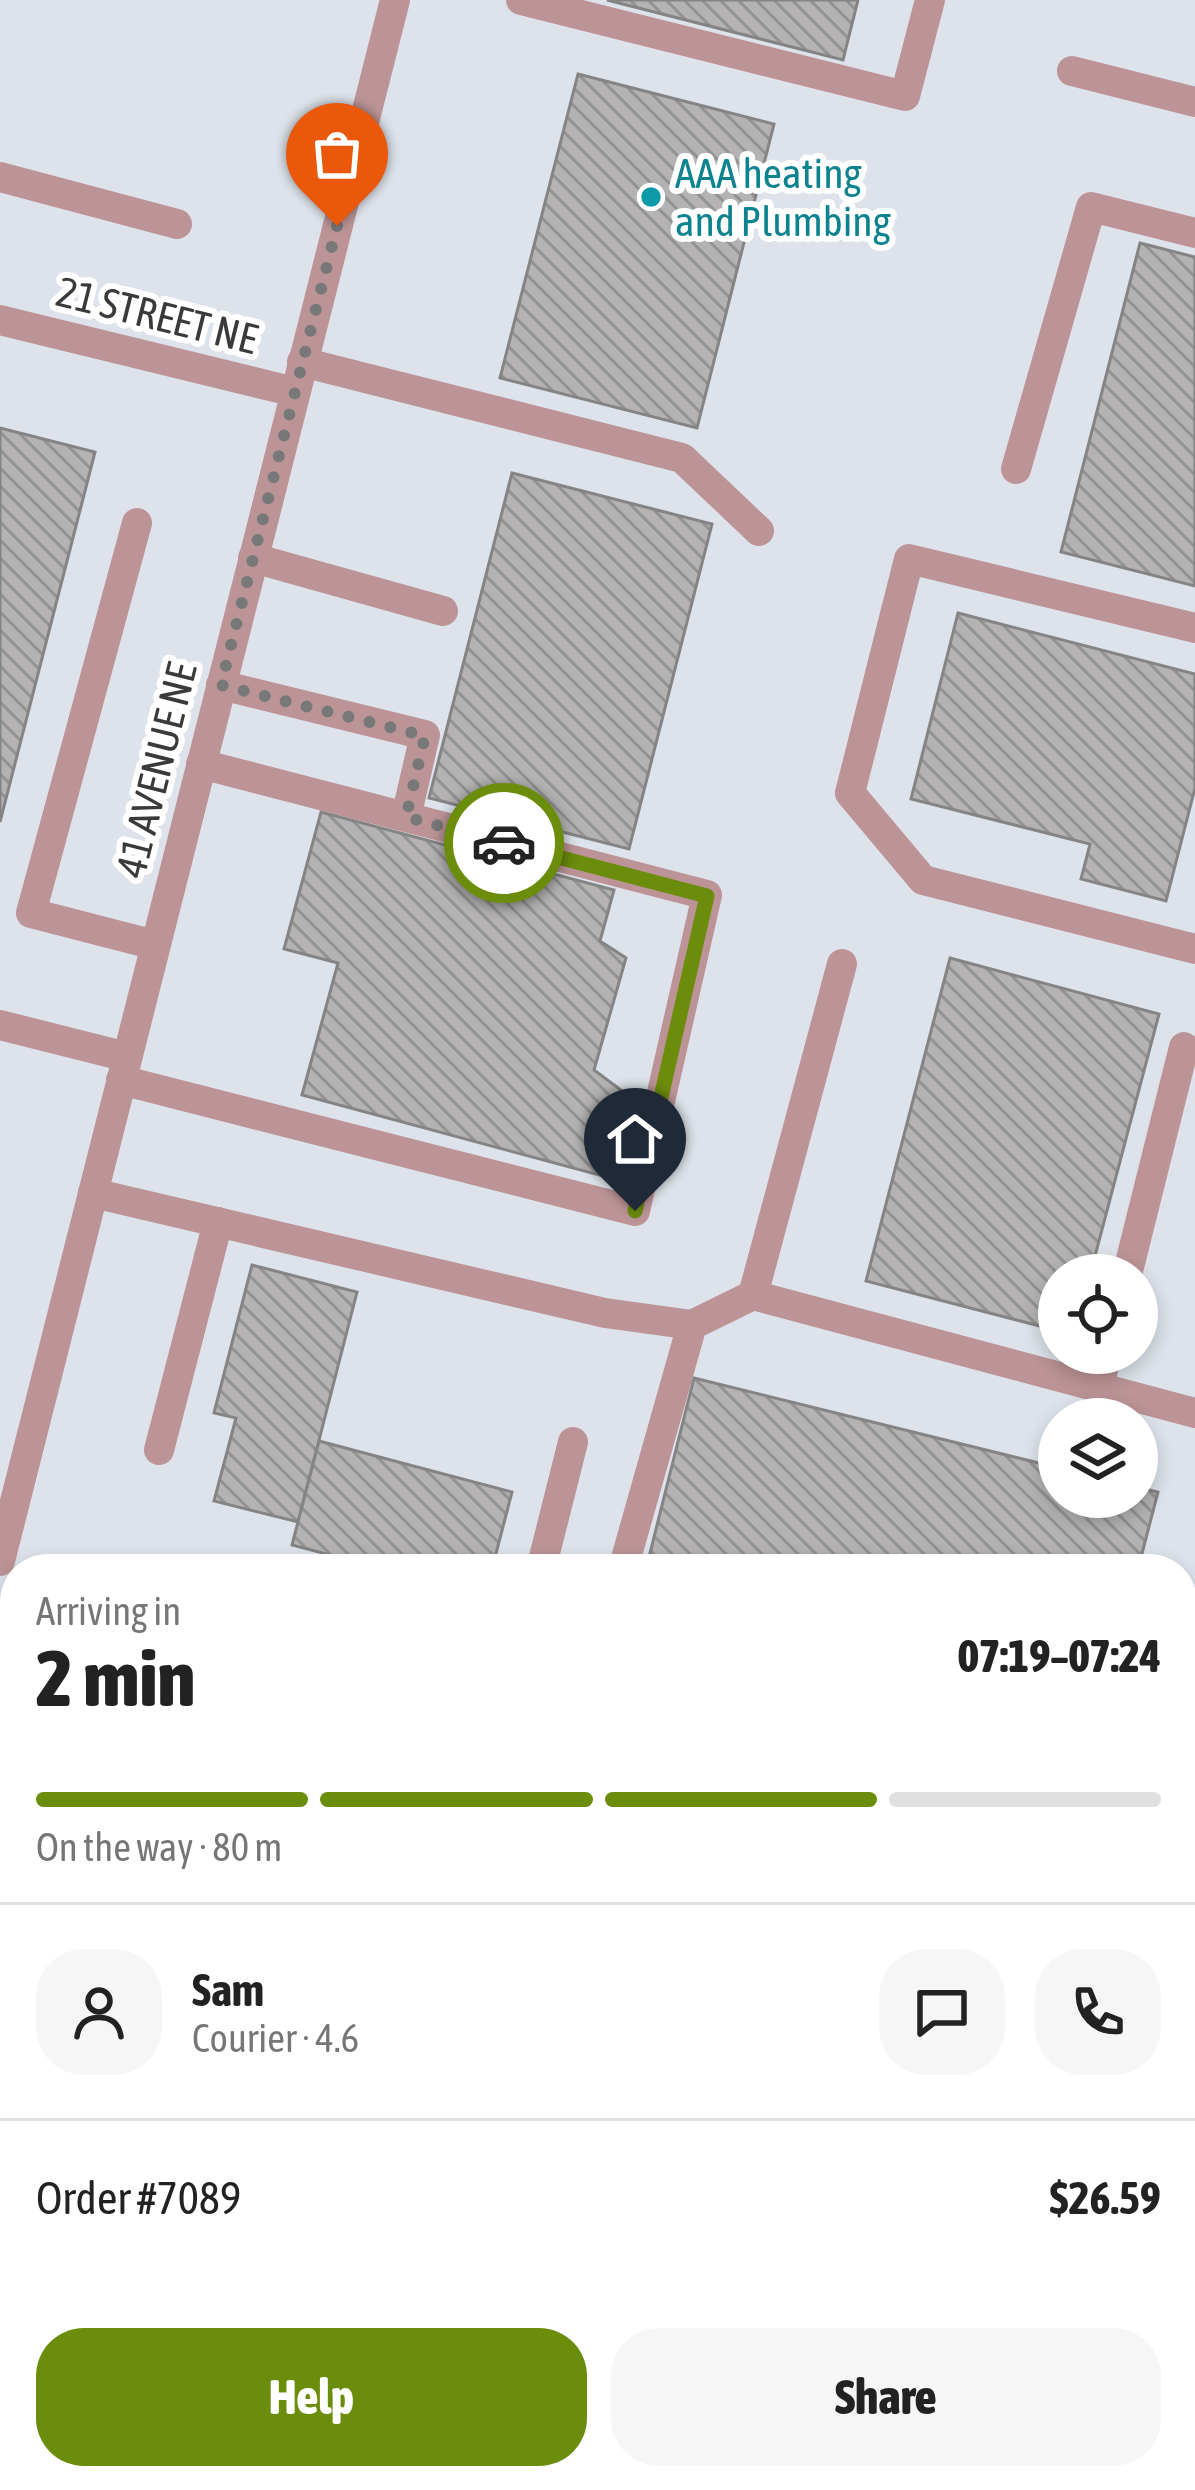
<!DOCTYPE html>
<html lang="en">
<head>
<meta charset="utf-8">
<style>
	body { margin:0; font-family:"Asap Condensed",sans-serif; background:#f6f6f6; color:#222; height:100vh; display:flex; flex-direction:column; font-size:45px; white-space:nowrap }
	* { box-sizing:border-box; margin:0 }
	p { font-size:39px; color:#767676 }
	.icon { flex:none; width:66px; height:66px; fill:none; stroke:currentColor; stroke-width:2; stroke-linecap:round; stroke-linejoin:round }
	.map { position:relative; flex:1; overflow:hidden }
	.drawer { position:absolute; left:0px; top:1554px; width:1197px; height:936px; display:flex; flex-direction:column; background:#fff; border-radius:48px 48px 0 0; box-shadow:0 6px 18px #0003 }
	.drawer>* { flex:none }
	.tools { position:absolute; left:1038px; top:1254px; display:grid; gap:24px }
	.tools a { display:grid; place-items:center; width:120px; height:120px; border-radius:50%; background:#fff; box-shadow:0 6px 18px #0003; font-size:60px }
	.pin { position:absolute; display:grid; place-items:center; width:102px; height:102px; color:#fff; margin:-123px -51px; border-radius:50% 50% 50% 0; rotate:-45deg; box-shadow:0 0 12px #0007 }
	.pin .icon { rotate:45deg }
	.courier { position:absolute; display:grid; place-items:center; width:120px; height:120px; margin:-60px; border:9px solid #6c8c0c; border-radius:50%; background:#fff; color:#222; box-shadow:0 3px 15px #0007 }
	.head em { font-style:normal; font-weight:800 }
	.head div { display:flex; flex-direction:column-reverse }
	.head { display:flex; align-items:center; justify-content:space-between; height:204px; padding:0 36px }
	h1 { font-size:78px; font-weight:800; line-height:90px }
	.bar { display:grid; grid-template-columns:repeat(4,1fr); gap:18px 12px; align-content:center; height:144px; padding:0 36px }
	.bar i { height:15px; border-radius:9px; background:#e0e0e0 }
	.bar .active { background:#6c8c0c }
	.bar p { grid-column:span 4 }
	.line { display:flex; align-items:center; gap:30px; padding:0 36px; border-top:3px solid #e0e0e0 }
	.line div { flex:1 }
	.round { display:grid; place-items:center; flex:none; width:126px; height:126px; border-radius:48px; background:#f6f6f6 }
	.action { display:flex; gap:24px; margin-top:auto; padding:24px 36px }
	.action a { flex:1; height:138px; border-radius:48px; background:#6c8c0c; color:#fff; font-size:48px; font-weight:800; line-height:138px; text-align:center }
	.action a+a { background:#f6f6f6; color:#222 }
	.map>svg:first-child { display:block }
	.built { fill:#dee3eb; fill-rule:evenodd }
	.building { fill:url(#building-back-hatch); stroke:#858485; stroke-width:3 }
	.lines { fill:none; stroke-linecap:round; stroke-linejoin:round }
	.minor { stroke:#bc9497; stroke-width:30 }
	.done { stroke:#787879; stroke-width:12; stroke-dasharray:0 21.6 }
	.route { stroke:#6c8c0c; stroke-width:15 }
	.culture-dot { fill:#0f9aa8; stroke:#fff; stroke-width:4.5 }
	.labels { text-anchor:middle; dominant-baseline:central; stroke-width:12; stroke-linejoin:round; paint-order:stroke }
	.culture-label { font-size:42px; fill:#0d838f; stroke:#fff; text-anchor:start }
	.street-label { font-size:42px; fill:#3a3a3a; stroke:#fff }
</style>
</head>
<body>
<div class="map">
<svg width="1195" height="2490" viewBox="0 0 1195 2490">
	<defs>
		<pattern id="building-back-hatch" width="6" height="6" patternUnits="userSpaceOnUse" patternTransform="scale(3)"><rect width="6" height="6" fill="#b4b2b3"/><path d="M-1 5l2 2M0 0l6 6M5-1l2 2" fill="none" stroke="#939293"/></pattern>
	</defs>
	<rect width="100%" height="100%" fill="#ebeced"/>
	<path class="built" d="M0,0H1195V2490H0ZM1059,1275H1137V1353H1059ZM1059,1419H1137V1497H1059ZM15,1569H1182V2475H15Z"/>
	<g class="building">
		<path d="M607,0H858L843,60Z"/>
		<path d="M578,74L774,124L697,428L500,378Z"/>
		<path d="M1140,243L1195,257V586L1061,552Z"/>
		<path d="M0,428L95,452L0,822Z"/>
		<path d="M512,473L712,524L629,849L429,798Z"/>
		<path d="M958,613L1195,674V788L1166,901L1081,879L1090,844L911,799Z"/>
		<path d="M321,812L614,890L600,941L626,958L594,1070L621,1090L597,1122L624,1142L614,1179L302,1095L338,963L284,949Z"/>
		<path d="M950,958L1159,1014L1090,1275H1059V1331L866,1281Z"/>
		<path d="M252,1265L357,1292L298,1522L214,1501L236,1418L214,1413Z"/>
		<path d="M694,1378L1059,1468V1497H1137V1487L1158,1492L1138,1569H646Z"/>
		<path d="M319,1441L512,1492L492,1569H383L292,1545Z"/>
		<path d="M15,1903V2382L0,2378V1962Z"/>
		<path d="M1195,2348V2490H1158L1162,2475H1182V2398Z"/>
		<path d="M610,2475H809L805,2490H606Z"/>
	</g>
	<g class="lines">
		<g class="minor">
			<path d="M521,0L905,96L930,0"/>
			<path d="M1072,71L1195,102"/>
			<path d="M0,177L177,224"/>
			<path d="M0,320L295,392"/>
			<path d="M302,362L682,458L759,531"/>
			<path d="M1016,469L1091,207L1195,233"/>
			<path d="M137,523L31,913L155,945"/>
			<path d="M253,558L443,611"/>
			<path d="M1195,628L909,559L850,793L923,880L1195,949"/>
			<path d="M221,685L425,735L406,817"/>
			<path d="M842,964L753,1295L1195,1413"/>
			<path d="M0,1025L127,1057"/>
			<path d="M121,1080L635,1211L707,895L201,764"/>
			<path d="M93,1193L605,1313L692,1325"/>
			<path d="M1127,1275L1184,1047"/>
			<path d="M1099,1387L1107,1353"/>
			<path d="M159,1450L218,1222"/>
			<path d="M0,1561L395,0"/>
			<path d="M541,1569L573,1442"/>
			<path d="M623,1569L692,1325L753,1295"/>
			<path d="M1182,1673L1195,1622"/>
			<path d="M0,1687L15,1621"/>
			<path d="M0,1795L15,1799"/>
			<path d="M1182,1911L1195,1915"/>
			<path d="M1182,2285L1195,2233"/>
			<path d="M0,2406L15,2410"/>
			<path d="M157,2475L162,2490"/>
			<path d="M846,2490L850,2475"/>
			<path d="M974,2490L978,2475"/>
			<path d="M1130,2490L1134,2475"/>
		</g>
	</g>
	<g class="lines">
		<path class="done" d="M337,226L221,685L425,736L406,817L504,843"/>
		<path class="route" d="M504,843L707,896L635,1211"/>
	</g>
	<circle class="culture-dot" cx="651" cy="197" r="12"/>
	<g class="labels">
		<g class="culture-label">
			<text x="675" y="173">AAA heating<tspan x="675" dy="48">and Plumbing</tspan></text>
		</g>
		<g class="street-label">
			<text transform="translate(157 315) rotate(14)">21 STREET NE</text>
			<text transform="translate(156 770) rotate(-76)">41 AVENUE NE</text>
		</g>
	</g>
</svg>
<div class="tools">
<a><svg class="icon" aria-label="locate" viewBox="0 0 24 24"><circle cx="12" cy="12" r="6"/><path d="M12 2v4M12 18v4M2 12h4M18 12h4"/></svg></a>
<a><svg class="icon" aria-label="layers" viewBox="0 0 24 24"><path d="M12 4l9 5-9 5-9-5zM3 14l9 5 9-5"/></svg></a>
</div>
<div class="pin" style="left:337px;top:226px;background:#ea580c"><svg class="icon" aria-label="bag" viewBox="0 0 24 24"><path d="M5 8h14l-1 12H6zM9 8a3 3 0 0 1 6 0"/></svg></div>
<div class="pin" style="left:635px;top:1211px;background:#1f2937"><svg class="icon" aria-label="home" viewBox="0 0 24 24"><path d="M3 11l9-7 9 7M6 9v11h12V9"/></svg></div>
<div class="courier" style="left:504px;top:843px"><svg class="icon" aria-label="car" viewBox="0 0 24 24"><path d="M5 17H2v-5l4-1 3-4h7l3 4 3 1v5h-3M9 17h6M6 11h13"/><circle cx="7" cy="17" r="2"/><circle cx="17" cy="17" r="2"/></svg></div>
<section class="drawer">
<div class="head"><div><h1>2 min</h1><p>Arriving in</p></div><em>07:19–07:24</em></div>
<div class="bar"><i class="active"></i><i class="active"></i><i class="active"></i><i></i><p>On the way · 80 m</p></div>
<div class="line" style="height:216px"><a class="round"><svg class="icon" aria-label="person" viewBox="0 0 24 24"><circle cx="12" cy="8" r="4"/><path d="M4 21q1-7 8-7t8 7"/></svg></a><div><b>Sam</b><p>Courier · 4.6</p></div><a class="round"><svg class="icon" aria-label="chat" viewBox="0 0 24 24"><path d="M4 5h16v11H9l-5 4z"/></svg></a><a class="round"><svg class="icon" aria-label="phone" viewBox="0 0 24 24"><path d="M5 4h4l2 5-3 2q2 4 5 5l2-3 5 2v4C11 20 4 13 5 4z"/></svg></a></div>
<div class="line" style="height:156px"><div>Order #7089</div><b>$26.59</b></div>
<div class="action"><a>Help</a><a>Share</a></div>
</section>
</div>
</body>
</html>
